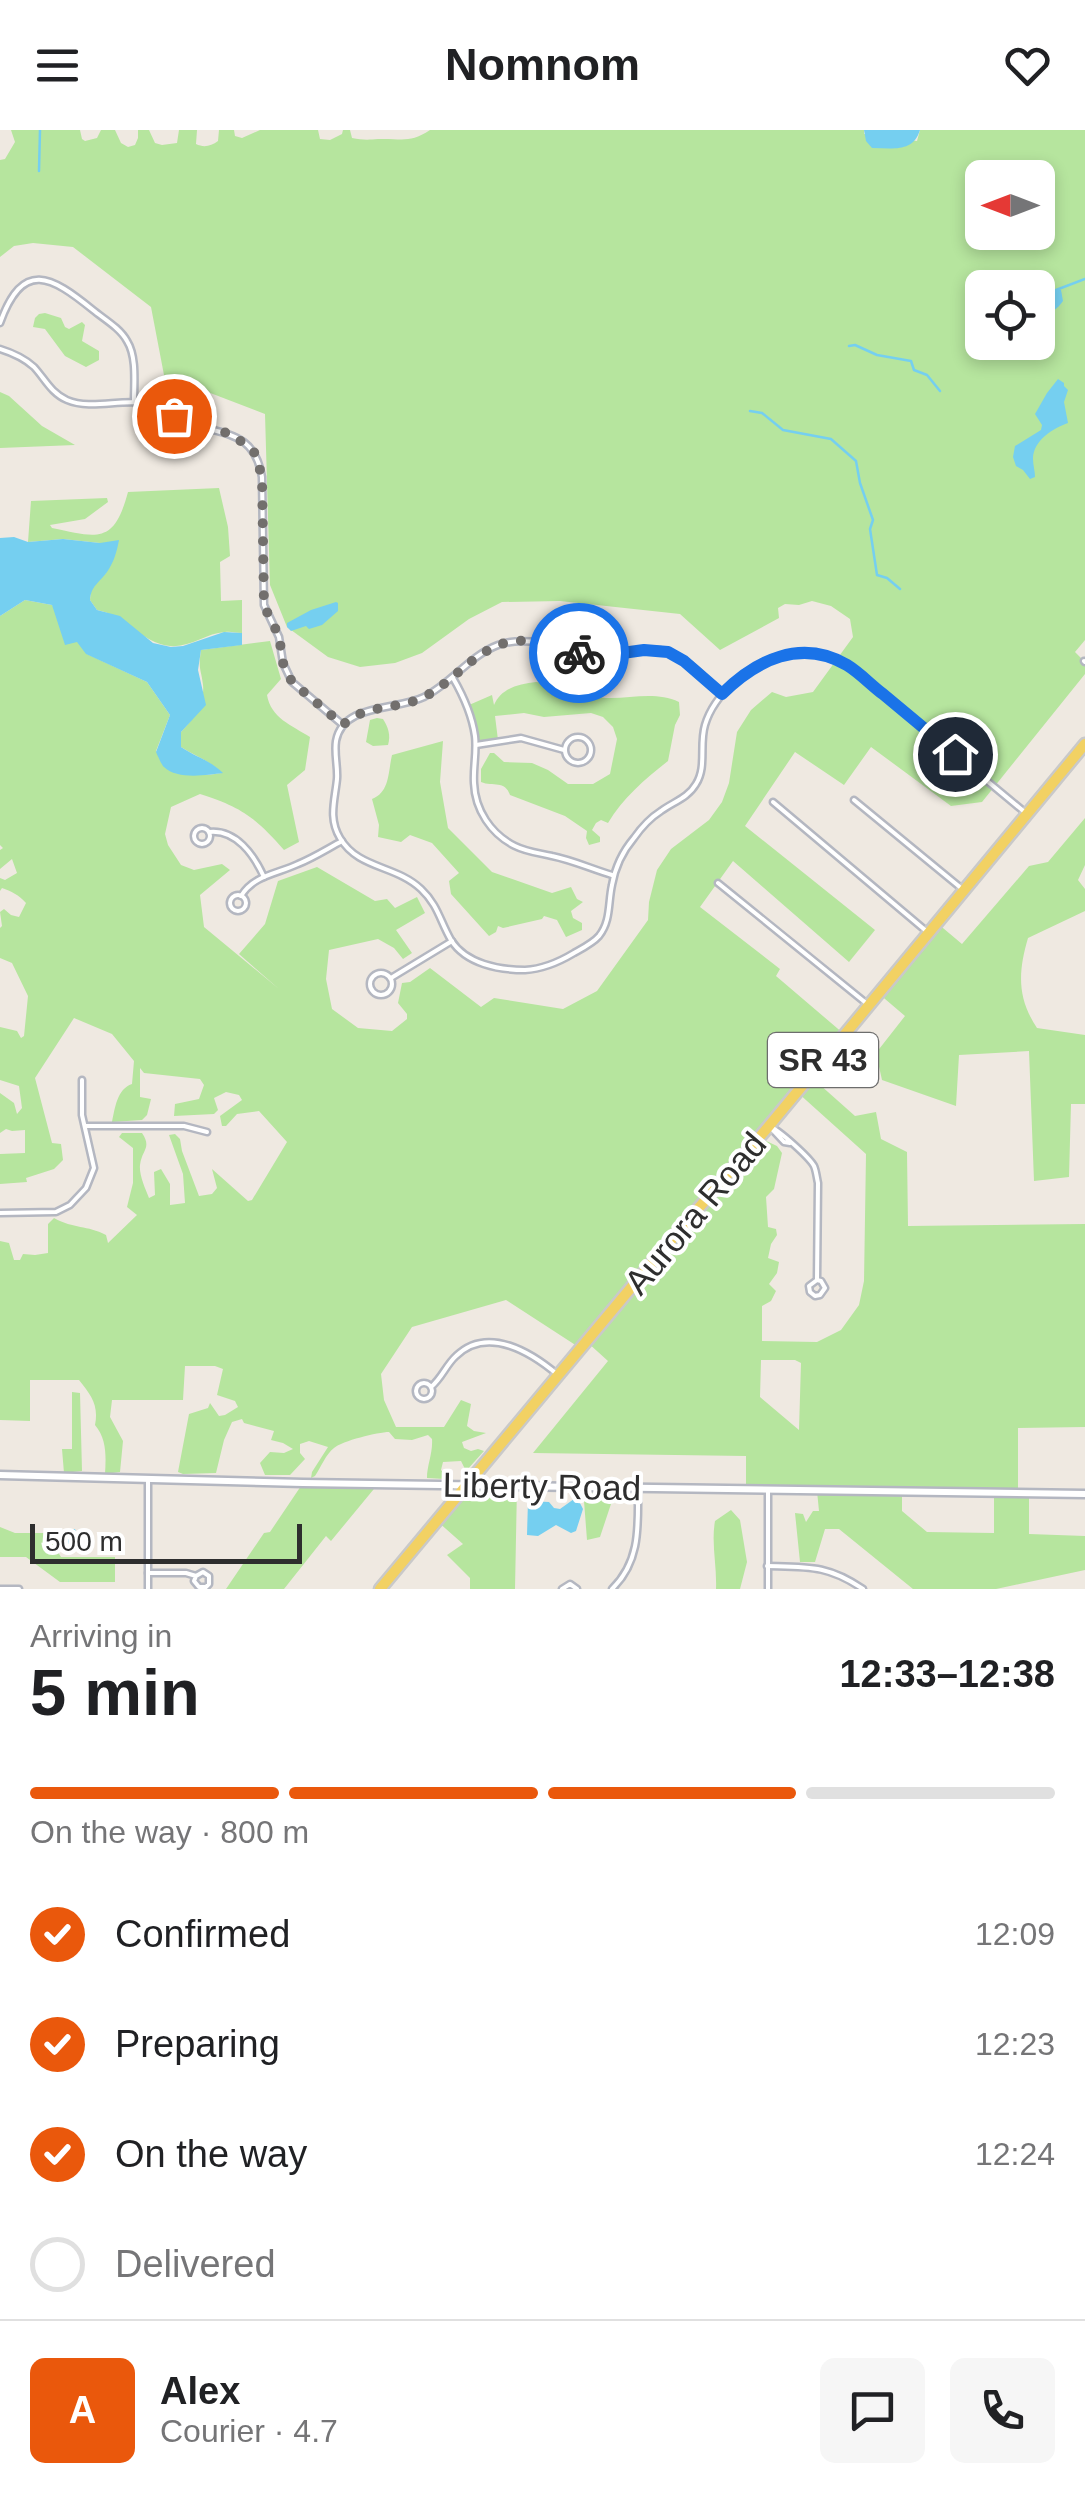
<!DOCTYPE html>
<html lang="en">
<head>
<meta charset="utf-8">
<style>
	body { margin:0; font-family:Helvetica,sans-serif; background:#f6f6f6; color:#202124; height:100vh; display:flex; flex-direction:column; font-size:38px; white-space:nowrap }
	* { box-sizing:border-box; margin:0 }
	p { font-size:32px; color:#757577 }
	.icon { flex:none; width:55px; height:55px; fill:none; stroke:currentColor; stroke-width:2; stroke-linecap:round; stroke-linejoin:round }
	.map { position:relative; height:1459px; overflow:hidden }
	.drawer { display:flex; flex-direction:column; background:#fff; flex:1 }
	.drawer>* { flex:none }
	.needle { width:65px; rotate:270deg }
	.buttons { position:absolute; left:965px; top:30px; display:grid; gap:20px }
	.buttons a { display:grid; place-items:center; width:90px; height:90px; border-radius:15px; background:#fff; box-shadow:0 5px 15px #0003; font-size:50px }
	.scale { position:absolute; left:30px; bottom:25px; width:272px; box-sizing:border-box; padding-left:10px; border:5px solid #2e2e2e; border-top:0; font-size:28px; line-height:35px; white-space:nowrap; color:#2e2e2e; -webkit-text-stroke:8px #fff; paint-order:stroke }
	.pin { position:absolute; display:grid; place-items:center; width:85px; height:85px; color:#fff; margin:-42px; border:5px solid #fff; border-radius:50%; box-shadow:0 2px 10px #0007 }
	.courier { position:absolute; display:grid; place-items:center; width:100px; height:100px; margin:-50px; border:8px solid #1a73e8; border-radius:50%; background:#fff; color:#222; box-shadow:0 2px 12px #0007 }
	.headline em { font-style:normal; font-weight:600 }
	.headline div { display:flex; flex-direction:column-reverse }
	.headline { display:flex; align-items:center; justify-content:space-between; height:170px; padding:0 30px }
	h1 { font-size:65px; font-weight:600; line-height:75px }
	.bar { display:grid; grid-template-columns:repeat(4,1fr); gap:15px 10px; align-content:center; height:120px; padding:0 30px }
	.bar i { height:12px; border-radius:8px; background:#e0e0e0 }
	.bar .selected { background:#ea580c }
	.bar p { grid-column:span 4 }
	.line { display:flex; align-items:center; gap:25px; padding:0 30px; border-top:2px solid #e0e0e0 }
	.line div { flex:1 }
	.round { display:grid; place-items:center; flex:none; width:105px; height:105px; border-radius:15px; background:#f6f6f6 }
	ol { padding:0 30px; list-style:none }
	li { display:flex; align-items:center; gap:30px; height:110px }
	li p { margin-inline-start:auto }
	li .icon { padding:10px; border-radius:50%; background:#ea580c; color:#fff; stroke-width:4 }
	li:last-child { color:#757577 }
	li i { width:55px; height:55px; border:5px solid #e0e0e0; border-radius:50% }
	header { display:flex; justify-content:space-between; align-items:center; height:130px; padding:0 30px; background:#fff; font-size:45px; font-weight:600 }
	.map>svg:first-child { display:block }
	.green { fill:#b6e59e; fill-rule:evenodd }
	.water { fill:#75cff0 }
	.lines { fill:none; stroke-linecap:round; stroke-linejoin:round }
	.stream { stroke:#75cff0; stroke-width:2.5 }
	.minor-casing { stroke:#b4b7c1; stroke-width:9 }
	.tertiary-casing { stroke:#b4b7c1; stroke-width:11 }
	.primary-casing { stroke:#c9c9c9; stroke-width:15 }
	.minor { stroke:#fff; stroke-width:4 }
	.tertiary { stroke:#fff; stroke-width:6 }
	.primary { stroke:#f2d163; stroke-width:10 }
	.done { stroke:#726f6d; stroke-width:10; stroke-dasharray:0 18 }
	.route { stroke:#1a73e8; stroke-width:12 }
	.labels { text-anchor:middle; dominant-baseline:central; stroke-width:8; stroke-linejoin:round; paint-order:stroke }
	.shield { fill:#fff; stroke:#6d6d6d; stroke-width:2.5 }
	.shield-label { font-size:32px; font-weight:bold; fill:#2e2e2e }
	.street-label { font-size:35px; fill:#2e2e2e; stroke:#fff }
</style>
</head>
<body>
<header><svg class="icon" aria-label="menu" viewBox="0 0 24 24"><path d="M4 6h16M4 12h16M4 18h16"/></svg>Nomnom<svg class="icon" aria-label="heart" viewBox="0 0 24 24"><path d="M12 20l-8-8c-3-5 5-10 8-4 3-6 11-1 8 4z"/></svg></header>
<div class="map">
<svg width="1085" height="1459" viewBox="0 0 1085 1459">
	<rect width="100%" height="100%" fill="#efe9e1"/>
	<g class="green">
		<path d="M11,0H80L82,9L85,11L97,8L101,0H115L121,13L128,17L135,15L138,8V0H149L155,13L162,15L177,13L179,0H197L196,14C204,18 211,16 218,11L219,0H234L235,6L242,8L260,0H318L320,9L330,10L342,4L343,0H350L352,8C362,10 368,10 378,9C401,8 409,14 430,0H864V4L917,11L920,0H1085V510L1075,522L1085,532V544L982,672L951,676L871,617L844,655L795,622L745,696L875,800L849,832L733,731L700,777L780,839L776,846L844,904L810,946L855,986L876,982L881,1009L907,1022L908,1096L1085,1094V1297L1018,1298V1363H1029V1404L1085,1406V1440L996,1459H913L839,1399H825L815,1432H800L795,1383L803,1384L806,1392L813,1381H819L817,1361L746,1359V1326L533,1323L608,1231L587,1212L580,1218L506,1170L412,1197L381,1244L384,1270L396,1297H444L461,1270L471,1274L467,1296L474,1301L486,1303L462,1312L464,1318L471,1321L478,1319L484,1321L466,1341L461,1331L443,1332L441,1340L444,1344V1349L427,1348C427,1335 433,1323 432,1309L428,1305L412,1310L395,1309L389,1302C378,1302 342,1311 334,1318C326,1324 321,1337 315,1346L311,1348L312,1342L328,1317L309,1311L300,1314V1323L305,1329L290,1345H265L260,1333L270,1322L284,1323L293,1319L283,1313L271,1310L274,1301L244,1293L242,1289L232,1292L224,1310L216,1343L183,1344L178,1342L189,1284L208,1278L210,1273L219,1286L225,1285L238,1277L235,1271L217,1265L223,1239L215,1236H185L183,1270H112L110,1287L123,1311L120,1342L105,1344C106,1327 107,1309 95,1295C99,1275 91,1265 79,1250H30V1291L0,1290V1111L9,1113L14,1130H20L23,1124L35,1125L48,1123V1094L54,1088C74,1099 87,1095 106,1105L108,1113L137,1085L127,1077L133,1053V1018L119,1007L122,1003H142C152,1018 142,1019 140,1035C139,1045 145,1058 149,1068L155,1065L154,1042L161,1039L170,1054V1075L185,1073L183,1044L169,1005L175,1004L180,1009L182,1021L199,1066L212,1064L217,1058L212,1039L248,1071L252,1070L287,1012L259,981L237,984L226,996H222L220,986L242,970L239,965L226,962L214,968L218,980L214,984L174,986L175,974L199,969L204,955L200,949L144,943L140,938V967L151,969L147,985L142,990L112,992C115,978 117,959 132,954L134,931L112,904L74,888L35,948L52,1013L61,1014L63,1030L54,1039L26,1048L27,1052L0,1054V1024L25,1023V1000L12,1001L6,999L0,1003V963L14,973L17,984L22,978L19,956L0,950V897L17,901L21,908L24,906L28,866L12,833L0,828V798L2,796L0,782L4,779L11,785L19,787L26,773C19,765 11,761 2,758L0,761V748L5,750L17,743L12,729L0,739V720L3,718L0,715V486L25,470L52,475L87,524L147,552L170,585L156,621L175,643L208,645L222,643C210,631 195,626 181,617V602C193,590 205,572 203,555C201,538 198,540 201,520L270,511L281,549L267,565C271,588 291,595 310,607L305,640L287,655L299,712L284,720C255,687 241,677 200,664L171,677L165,704L168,715L181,735L194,740L222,734L230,740L200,765L204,797L279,859L239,824L265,794L278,751L317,737L375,771L387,769L395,778L417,767L425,783L396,800L412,823L403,829L394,818L378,809L329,820L326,849L332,879L358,898L392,901L407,889V884L398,873L402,853L410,852L430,838L481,877L494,868L563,879L597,861L648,790L649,772L657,740L671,719L709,690L722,672L729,653L737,602L751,580L772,562L786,567L813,562L853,507L850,489L831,476L812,471L799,475L785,474L778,478L779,488L720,520L680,484L560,471L502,472L469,489L422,523L395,533L360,537L328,527L287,497L270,455L265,284L179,251L169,270L163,271L153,266L164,245L151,177L73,117L33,113L14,116L0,127V30L5,29L15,12ZM982,48H1038V102H982ZM982,158H1038V212H982ZM797,962L866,1024L864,1151L859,1175L841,1200L817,1212L762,1211V1176L771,1171L776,1161L769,1154L777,1143L779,1132L768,1128L771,1114L777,1105L776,1099L768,1097L766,1067L774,1059L782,1023L777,1016L762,1009ZM761,1230H795L801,1233L799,1300L760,1267ZM902,1362L994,1363V1403L927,1402L902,1381Z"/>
		<path d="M45,183L61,188L65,197L69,199L82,192L85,195L82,211L99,221V230L86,237L65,226L45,199L33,197L35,188L39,184Z"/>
		<path d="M0,262L9,266L42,296L75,315L0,318Z"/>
		<path d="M219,358L228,397L230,426L220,432L221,471L242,470V503C236,503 231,501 225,502C206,503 190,518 170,516C141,513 125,485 97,480L90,470L91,458L106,443L100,413L63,409L28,412L31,371L107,368L108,372L85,389L50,395L52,398C99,408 114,414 128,362Z"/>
		<path d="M536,552C546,553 550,559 559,561C566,563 576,558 583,559C593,560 596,568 606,568C631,569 655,561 679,572L680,585L675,595L668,631C645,649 623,668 608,693L601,690L596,693L592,700L600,707V712L589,715L586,708L587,701L565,686L510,665C505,650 493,657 481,652V639L490,623H494L504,632L532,633L548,640L568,654H593L610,644L617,609L613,597L603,587L591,583L544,587L524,583L495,586L498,610L482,612L477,609L469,575L492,565L494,575C501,558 519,554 536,552Z"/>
		<path d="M377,588L383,589C388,597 391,605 388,615L373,616L366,612L370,590Z"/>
		<path d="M443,611L440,652L448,698L492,742L552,763L571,757L577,769L583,772L571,781L573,788L582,793V800L566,807L557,790L544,786L542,789L503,798L498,796L496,802L489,806L451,764L449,751L459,743L432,713L410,705L401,712L378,707L379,695L372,669C390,662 388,642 392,625Z"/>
		<path d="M1085,688V735L1078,750L1085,759V781L1028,808C1018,842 1017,868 1037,898L1085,905V974H1071L1069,1047L1034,1051L1029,921L959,925L956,976L882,950L876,923L905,886L878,863L937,793L962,814L1029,736L1048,732Z"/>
		<path d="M72,1262L80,1263L82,1341L64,1343L62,1319H72Z"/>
		<path d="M303,1353L378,1354L331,1411L326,1406L284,1459H226L264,1403L270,1402Z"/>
		<path d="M467,1355L517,1356L515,1459H470V1448L447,1425L463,1414L437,1391Z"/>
		<path d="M594,1362L626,1363L625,1369L611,1374L600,1407L587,1410L584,1371Z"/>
		<path d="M731,1380L740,1390L747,1432L740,1459H716C717,1436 711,1413 715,1391Z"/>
		<path d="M0,1397L15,1403H46L61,1427H115V1452H60L26,1427H0Z"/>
	</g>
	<g class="water">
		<path d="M864,0H920C913,23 892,18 872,18L866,11Z"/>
		<path d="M1053,160H1061L1063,171C1056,181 1048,185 1038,182V168Z"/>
		<path d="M1058,249L1064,253V256L1068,260L1064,272L1068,293C1054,298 1033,310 1033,329C1033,335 1035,341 1035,347L1030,349L1023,340L1016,336L1013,327L1015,316L1041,300L1042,295L1035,284L1047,263Z"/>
		<path d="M14,407L28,412L63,409L100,413L119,410C117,421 114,432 107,442C99,453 91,456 90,470L97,480L120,486L153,513L171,517L183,516L224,502L242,503V515L201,520L198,540L206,575L181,602V617C196,627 211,631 223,643C207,645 177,650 164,637C162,636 157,624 156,622L170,585L147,552L86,524L77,512L65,515L52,475L25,470L0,486V408Z"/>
		<path d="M336,472L338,473V481L322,495L309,499L306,496L291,501L287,497V493L311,480Z"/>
		<path d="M574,1369H578L583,1379L576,1401L571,1403L556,1395L538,1406L527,1405L528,1371L549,1372L554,1378L560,1379Z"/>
		<path d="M75,1399L81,1417L71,1424L60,1420L59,1411L62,1400Z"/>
	</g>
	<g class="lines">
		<g class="stream">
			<path d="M39,41L40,0"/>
			<path d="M1056,160L1085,149"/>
			<path d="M849,216L855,215L877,225L911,231L914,240L927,245L940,261"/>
			<path d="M750,281L762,283L783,300L831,309L856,331L860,353L873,390L870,399L877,445L887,448L900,459"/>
		</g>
		<defs>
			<g id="minor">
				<path d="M0,193C23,129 51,146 93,180C104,189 120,198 127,211C137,227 134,253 134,272"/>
				<path d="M0,219C13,223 24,228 34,237C45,249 51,263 67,270C91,280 119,269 144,273C160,275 172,286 187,292C222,306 254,299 262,347L264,475L279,507L283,533L292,552L343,595"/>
				<path d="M1084,531L1085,532"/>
				<path d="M453,548C464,567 472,585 475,606C477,622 473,637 474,653C475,680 491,704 515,716C527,722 539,723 552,726C572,730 592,739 612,745"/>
				<path d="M722,564C706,550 689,529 668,522C648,515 629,525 609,525C570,526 536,502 498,515C469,526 452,553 424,567C395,581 343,573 336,611C334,624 338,637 337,649C335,670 328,688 340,708C358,739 396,735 421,759C438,775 440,791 451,810C466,834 499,840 525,840C544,839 559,832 574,823C583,818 593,813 599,806C611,791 608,773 612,755C615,738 623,721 634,708C641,698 650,688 661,681C673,672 688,668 696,654C707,637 699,615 705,595C710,578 721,564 734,552C771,520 809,513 851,538L1027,684"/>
				<circle cx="578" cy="620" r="13"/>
				<path d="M476,615L521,608L564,620"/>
				<path d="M854,670L961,758"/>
				<path d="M773,672L925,800"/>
				<circle cx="202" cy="706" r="8"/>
				<path d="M209,702C236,699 254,725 264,747"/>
				<path d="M718,753L866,873"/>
				<circle cx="238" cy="773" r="8"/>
				<path d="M241,766C254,745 277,744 298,734C313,728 327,719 342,711"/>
				<circle cx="381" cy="854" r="11"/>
				<path d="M391,848L452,811"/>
				<path d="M85,996H184L207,1002"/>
				<path d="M790,1013L784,1012L769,996C779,1000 809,1027 814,1036C816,1040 817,1049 818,1053L817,1150L821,1151L825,1158L820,1165L815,1166L810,1162L809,1156L817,1150"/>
				<path d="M0,1083L56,1082L70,1075L86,1058L94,1038L82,985V950"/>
				<circle cx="424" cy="1261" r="8"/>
				<path d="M431,1257C442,1248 446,1235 456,1226C488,1195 532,1223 558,1245"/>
				<path d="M767,1436C808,1437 828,1435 863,1459"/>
				<path d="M148,1443H186L196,1446L203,1442L209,1446V1454L206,1457H199L194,1451L196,1446"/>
				<path d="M0,1459H19"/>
				<path d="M148,1459V1349"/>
				<path d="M562,1459L570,1454L577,1459"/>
				<path d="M612,1459C641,1431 638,1395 638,1358"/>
				<path d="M768,1459V1359"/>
			</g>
			<path id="tertiary" d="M0,1345L303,1353L1085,1364"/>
			<path id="primary" d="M380,1459L655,1129L769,996L1085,614"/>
		</defs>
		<use href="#minor" class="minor-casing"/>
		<use href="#tertiary" class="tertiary-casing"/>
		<use href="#primary" class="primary-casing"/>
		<use href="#minor" class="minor"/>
		<use href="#tertiary" class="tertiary"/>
		<use href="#primary" class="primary"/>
	</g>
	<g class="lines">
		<path class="done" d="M174,286L200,297L232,304L254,322L262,346L264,476L279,506L283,533L292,552L343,595C364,574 398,580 424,567C455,551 474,520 509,512C535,507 555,518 579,523"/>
		<path class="route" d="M579,523L608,525L644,520L668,522L684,531L722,564C756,530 801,508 847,535C860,543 871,555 883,564C907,584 931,604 955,624"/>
	</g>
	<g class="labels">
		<rect class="shield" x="768" y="903" width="110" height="54" rx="8"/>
		<g class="shield-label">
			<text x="823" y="930">SR 43</text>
		</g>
		<g class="street-label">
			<text transform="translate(695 1083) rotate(-50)">Aurora Road</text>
			<text transform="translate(542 1356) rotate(1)">Liberty Road</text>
		</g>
	</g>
</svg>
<div class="buttons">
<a><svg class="needle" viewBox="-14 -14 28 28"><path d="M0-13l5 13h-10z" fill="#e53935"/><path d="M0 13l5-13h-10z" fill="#757577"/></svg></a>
<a><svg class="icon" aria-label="locate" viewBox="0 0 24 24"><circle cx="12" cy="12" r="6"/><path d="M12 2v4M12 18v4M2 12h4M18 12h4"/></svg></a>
</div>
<div class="scale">500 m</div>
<div class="pin" style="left:174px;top:286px;background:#ea580c"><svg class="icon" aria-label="bag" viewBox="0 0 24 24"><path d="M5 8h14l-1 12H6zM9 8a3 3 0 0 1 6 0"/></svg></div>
<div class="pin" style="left:955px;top:624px;background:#1f2937"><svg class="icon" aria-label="home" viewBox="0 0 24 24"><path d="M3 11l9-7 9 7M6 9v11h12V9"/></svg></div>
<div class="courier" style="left:579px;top:523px"><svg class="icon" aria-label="bike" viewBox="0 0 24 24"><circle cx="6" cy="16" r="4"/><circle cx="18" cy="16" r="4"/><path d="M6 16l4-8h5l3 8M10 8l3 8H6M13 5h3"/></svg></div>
</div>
<section class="drawer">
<div class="headline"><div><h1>5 min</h1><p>Arriving in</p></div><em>12:33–12:38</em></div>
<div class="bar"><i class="selected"></i><i class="selected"></i><i class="selected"></i><i></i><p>On the way · 800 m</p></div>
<ol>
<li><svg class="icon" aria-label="check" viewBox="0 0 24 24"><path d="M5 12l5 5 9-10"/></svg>Confirmed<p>12:09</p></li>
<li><svg class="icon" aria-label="check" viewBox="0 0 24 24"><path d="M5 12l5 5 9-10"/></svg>Preparing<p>12:23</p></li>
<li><svg class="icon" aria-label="check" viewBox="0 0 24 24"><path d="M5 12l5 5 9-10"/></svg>On the way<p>12:24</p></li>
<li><i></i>Delivered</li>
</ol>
<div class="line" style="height:180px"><b class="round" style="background:#ea580c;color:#fff">A</b><div><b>Alex</b><p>Courier · 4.7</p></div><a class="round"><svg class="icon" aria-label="chat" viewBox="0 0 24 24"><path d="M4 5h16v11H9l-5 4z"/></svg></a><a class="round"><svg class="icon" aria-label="phone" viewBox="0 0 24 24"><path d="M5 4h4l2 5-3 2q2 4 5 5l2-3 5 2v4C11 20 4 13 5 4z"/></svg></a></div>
</section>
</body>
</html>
